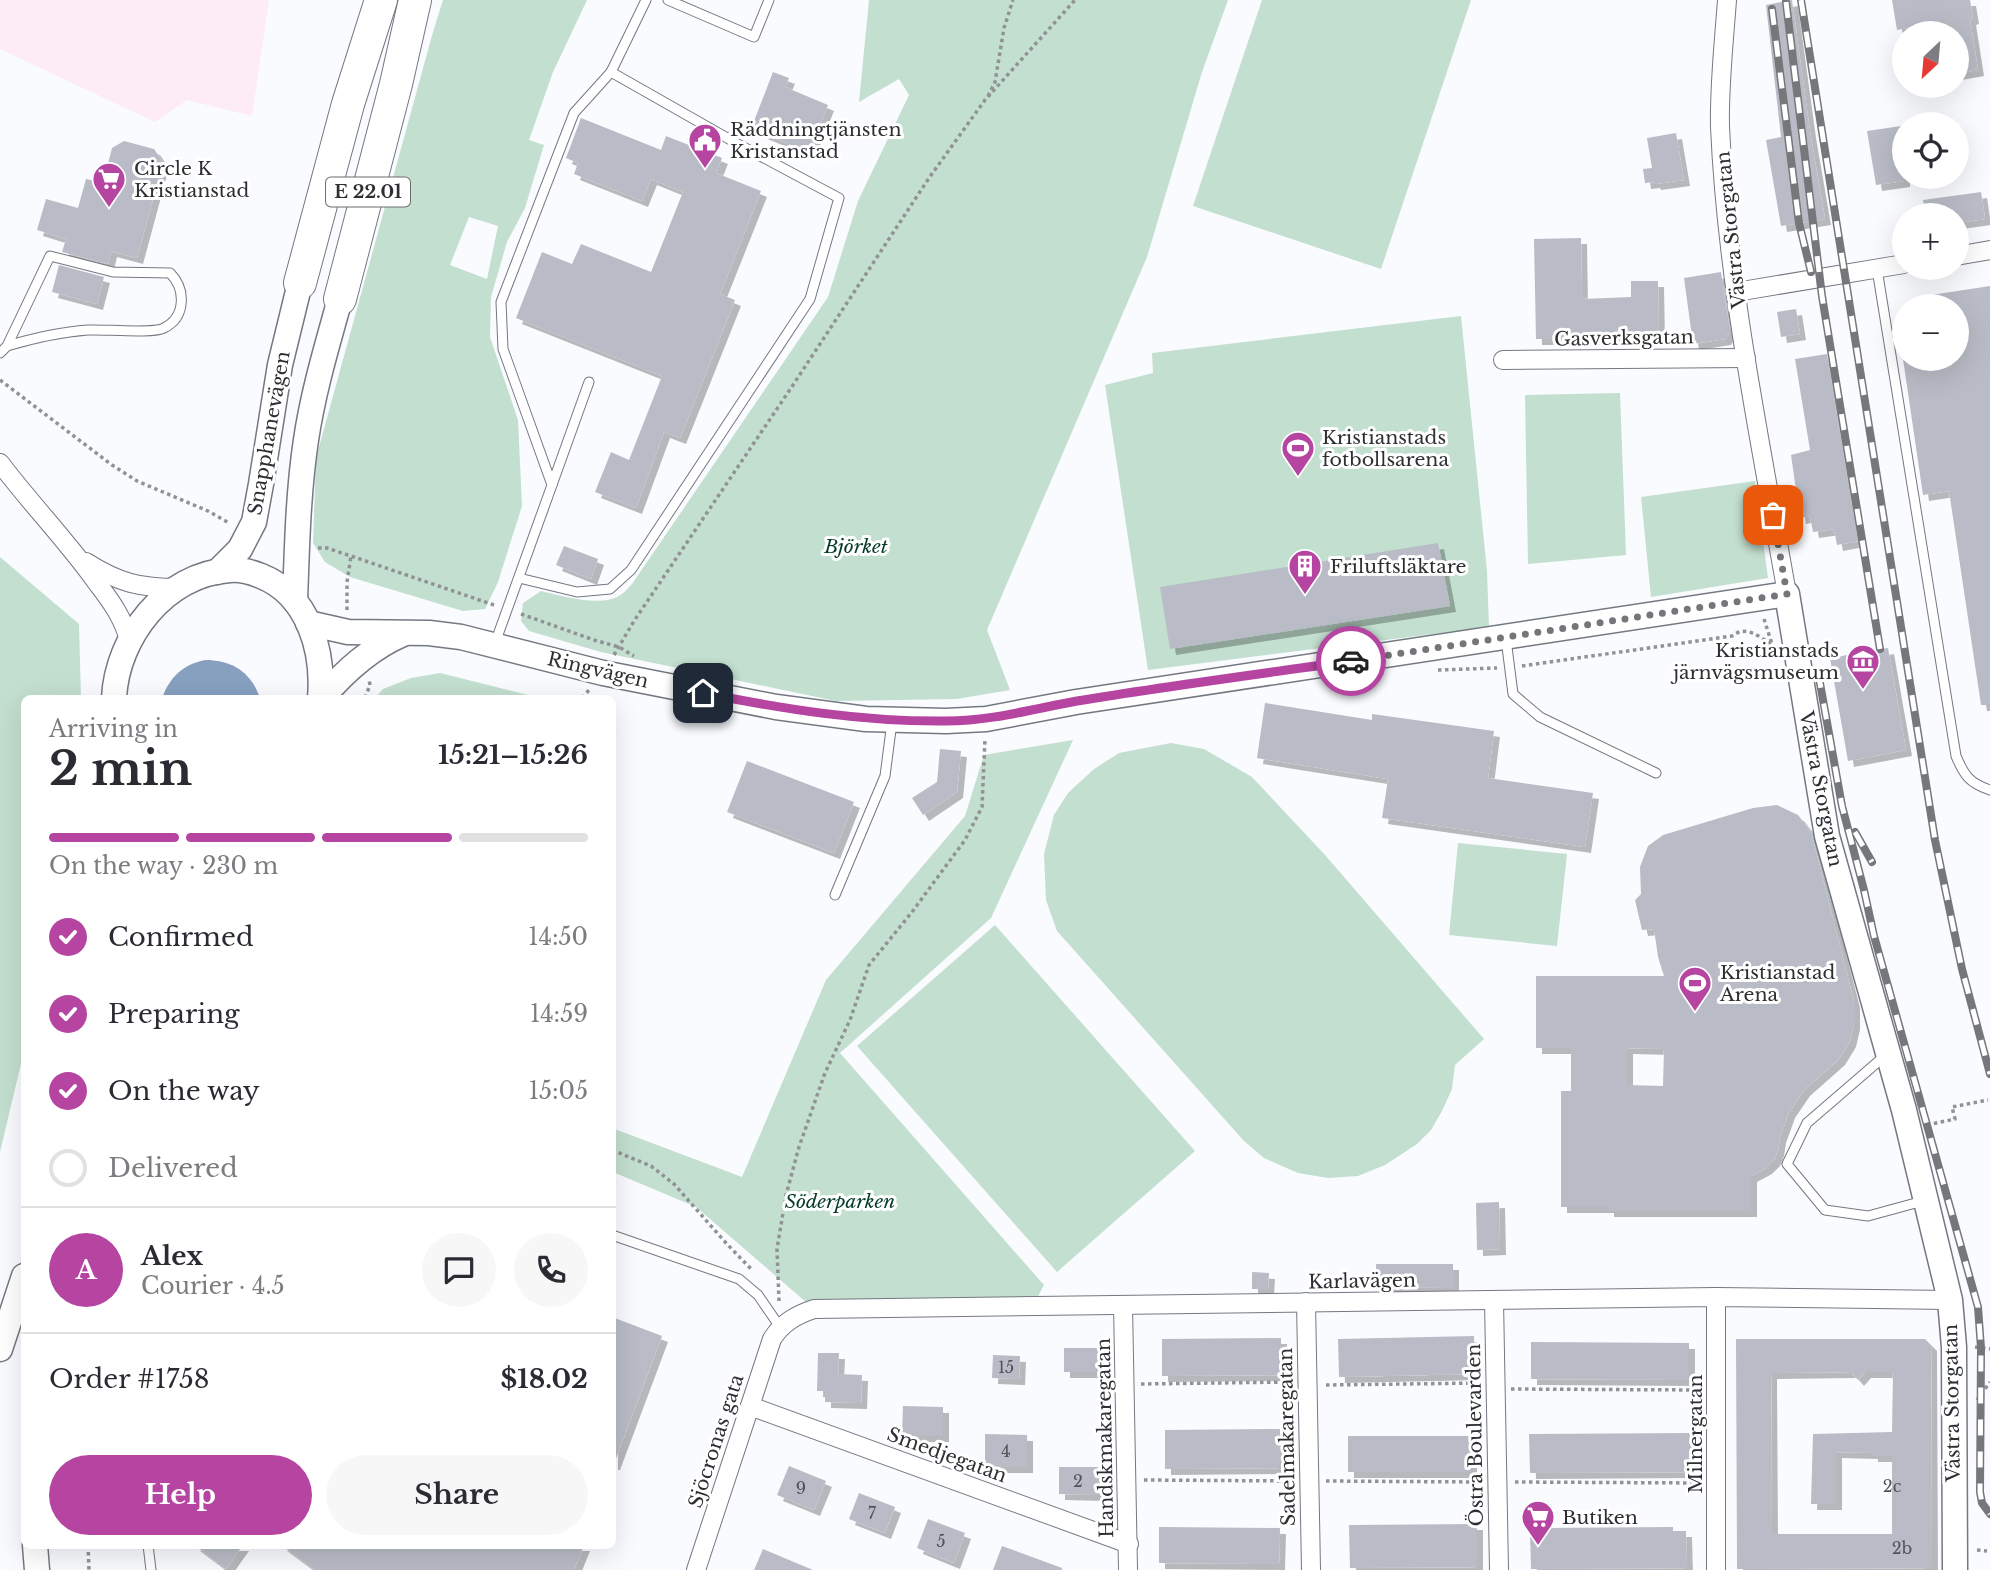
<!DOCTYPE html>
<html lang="en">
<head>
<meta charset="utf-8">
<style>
	body { margin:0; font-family:"Libre Baskerville",serif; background:#f7f7f7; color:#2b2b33; height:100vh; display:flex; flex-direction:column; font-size:26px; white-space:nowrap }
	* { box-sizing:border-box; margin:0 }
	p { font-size:23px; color:#7c7c81 }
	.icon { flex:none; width:38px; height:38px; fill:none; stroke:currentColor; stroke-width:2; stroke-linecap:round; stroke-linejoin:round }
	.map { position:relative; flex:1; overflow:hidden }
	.sheet { position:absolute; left:21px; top:695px; width:595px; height:854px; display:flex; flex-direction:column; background:#fff; border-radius:10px; box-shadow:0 7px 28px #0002 }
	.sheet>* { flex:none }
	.needle { width:46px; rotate:206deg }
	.fabs { position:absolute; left:1892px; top:21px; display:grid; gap:14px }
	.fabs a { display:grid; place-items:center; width:77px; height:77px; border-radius:50%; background:#fff; box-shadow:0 7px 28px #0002; font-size:35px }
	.pin { position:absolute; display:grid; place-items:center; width:60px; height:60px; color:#fff; margin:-30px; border-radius:14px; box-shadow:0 4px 10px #0006 }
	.courier { position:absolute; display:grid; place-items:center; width:70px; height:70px; margin:-35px; border:5px solid #b545a0; border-radius:50%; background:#fff; color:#222; box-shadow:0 2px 9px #0007 }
	.overview em { font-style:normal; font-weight:800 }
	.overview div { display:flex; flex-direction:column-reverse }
	.overview { display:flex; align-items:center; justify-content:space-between; height:119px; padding:0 28px }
	h1 { font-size:46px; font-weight:800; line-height:52px }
	.bar { display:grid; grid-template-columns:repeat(4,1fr); gap:10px 7px; align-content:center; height:84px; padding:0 28px }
	.bar i { height:9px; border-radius:5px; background:#e1e1e2 }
	.bar .selected { background:#b545a0 }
	.bar p { grid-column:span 4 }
	.line { display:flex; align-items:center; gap:18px; padding:0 28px; border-top:2px solid #e1e1e2 }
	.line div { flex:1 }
	.round { display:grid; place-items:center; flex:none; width:74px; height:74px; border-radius:37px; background:#f7f7f7 }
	ol { padding:0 28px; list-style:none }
	li { display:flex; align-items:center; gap:21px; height:77px }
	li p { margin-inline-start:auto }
	li .icon { padding:7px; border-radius:50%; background:#b545a0; color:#fff; stroke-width:4 }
	li:last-child { color:#7c7c81 }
	li i { width:38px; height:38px; border:4px solid #e1e1e2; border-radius:50% }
	.primary-button { display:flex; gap:14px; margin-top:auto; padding:14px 28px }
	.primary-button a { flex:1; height:80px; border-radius:42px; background:#b545a0; color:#fff; font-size:28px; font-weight:800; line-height:80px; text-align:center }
	.primary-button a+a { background:#f7f7f7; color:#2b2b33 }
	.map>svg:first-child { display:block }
	.industrial { fill:#fdebf6 }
	.green { fill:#c3dfcf; fill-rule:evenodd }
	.water { fill:#87a0c0 }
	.building { fill:#b9bcc6; fill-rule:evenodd; filter:url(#shadow) }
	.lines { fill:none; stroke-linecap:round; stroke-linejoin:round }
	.lane-casing { stroke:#747881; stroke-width:11 }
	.street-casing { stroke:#747881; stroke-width:20 }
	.secondary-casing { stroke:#747881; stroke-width:27 }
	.highway-casing { stroke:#747881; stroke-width:34 }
	.path { stroke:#909295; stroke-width:3.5; stroke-dasharray:3.5 3.5; stroke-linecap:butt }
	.lane { stroke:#fff; stroke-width:9 }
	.street { stroke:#fff; stroke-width:18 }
	.secondary { stroke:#fff; stroke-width:24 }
	.highway { stroke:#fff; stroke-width:32 }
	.rail-casing { stroke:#75777a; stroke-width:8 }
	.rail { stroke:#fff; stroke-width:5; stroke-dasharray:16; stroke-linecap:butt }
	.done { stroke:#74767a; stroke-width:7; stroke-dasharray:0 12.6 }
	.route { stroke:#b545a0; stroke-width:9 }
	.labels { text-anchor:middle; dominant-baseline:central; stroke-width:6; stroke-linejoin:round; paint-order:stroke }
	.number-label { font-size:16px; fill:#505257 }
	.shield { fill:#fff; stroke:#6c6d70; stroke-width:2 }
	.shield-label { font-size:18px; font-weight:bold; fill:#2d2f32 }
	.poi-label { font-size:19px; fill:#2d2f32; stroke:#fff; text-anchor:start }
	.street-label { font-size:19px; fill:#2d2f32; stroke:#fff }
	.park-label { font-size:19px; font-style:italic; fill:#043b25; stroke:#fff }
</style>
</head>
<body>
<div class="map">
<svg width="1990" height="1570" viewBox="0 0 1990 1570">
	<defs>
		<filter id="shadow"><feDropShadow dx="6" dy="6" stdDeviation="0" flood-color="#0004"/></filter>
	</defs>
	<rect width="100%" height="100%" fill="#f9fbff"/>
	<path class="industrial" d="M0,0H269L252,116L187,100L155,122L0,49Z"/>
	<g class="green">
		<path d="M443,0H587L553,72L529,140L544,145L525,208L507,242L491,297L490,337L518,420L522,506L498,582L485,609L463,611L350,577L325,562L313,543L316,458L433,32ZM469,217L498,226L487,279L450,265Z"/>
		<path d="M869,0H1228L1202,72L1147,257L987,630L1010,690L957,699L836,701L601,652L529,631L521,621L523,603L541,591C562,596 599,607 619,596C624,593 628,588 632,584L828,297L858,201L909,95L899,79L859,102Z"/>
		<path d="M1262,0H1471L1381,269L1193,206Z"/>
		<path d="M1461,316L1487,571L1489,627L1148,670L1105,385L1153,373L1152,353Z"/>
		<path d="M1620,393L1626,555L1528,564L1525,395Z"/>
		<path d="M1755,481L1768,578L1651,597L1641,497Z"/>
		<path d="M0,557L79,624L81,698H24V1051L0,1152Z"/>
		<path d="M440,673L540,698H375L383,689L411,678Z"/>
		<path d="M1073,740L991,918L840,1053L1044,1285L1033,1306L814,1309L696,1207L613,1172L612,1128L742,1177L826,980L965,816L984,755Z"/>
		<path d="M1171,743L1204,749L1252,777L1325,855L1484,1039L1455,1065L1452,1089L1442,1111L1431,1130L1417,1144L1385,1165L1358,1176L1328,1178L1298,1173L1264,1158L1244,1141L1057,931L1046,900L1044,854L1054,815L1068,793L1094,769L1119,753Z"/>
		<path d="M1458,843L1567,854L1557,946L1449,935Z"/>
		<path d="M995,925L1195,1151L1057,1272L857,1046Z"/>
	</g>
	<path class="water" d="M205,660C232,660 251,672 260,698H162C170,677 182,665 205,660Z"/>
	<g class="building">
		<path d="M1792,0L1810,132L1825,219L1781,226L1766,140L1781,137L1766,5Z"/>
		<path d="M1892,0H1970L1973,18L1970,19L1978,70L1956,74V33H1939L1937,23L1897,30Z"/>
		<path d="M773,72L789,78L785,87L828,105L809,152L751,129Z"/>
		<path d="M581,118L661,150L666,136L722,158L716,173L761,191L720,294L735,300L680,438L664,432L636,508L595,492L611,452L629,460L662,376L516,318L542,252L572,264L581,244L651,272L683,192L651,179L642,201L574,174L578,163L566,158Z"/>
		<path d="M1901,126L1904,146V181L1876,185L1867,131Z"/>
		<path d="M1676,133L1684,180L1655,184L1654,182L1645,183L1643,169L1652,168L1647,138Z"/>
		<path d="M124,141L154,149L163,162L137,258L111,251L108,264L62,252L66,239L37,230L46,199L78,208L86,179L103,183L112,148Z"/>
		<path d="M1981,192L1985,219L1956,223V215H1925L1923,200Z"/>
		<path d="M1581,238L1582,299L1631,297V281H1658L1659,338L1536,339L1534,239Z"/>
		<path d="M59,265L104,277L97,304L52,292Z"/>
		<path d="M1721,272L1730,331L1725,339L1693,344L1684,278Z"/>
		<path d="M1990,286V705H1981L1949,491L1923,495L1903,359H1956V306H1918V297Z"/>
		<path d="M1796,309L1800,334L1781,337L1777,312Z"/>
		<path d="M1827,354L1858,541L1837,545L1834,529L1813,532L1810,516L1800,518L1791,455L1810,450L1795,359Z"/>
		<path d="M1438,543L1450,606L1170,649L1160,587Z"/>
		<path d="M564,546L598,559L591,579L556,565Z"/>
		<path d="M1888,648L1906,750L1848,761L1830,658Z"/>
		<path d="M1265,703L1372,720V714L1494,731L1488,778L1593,793L1585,847L1382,818L1388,779L1257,758Z"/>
		<path d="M940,749L961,751L957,792L923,815L912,798L937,782Z"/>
		<path d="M747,761L854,802L834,853L727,812Z"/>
		<path d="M1777,805L1798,815L1811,832L1854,1002V1024L1850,1041L1839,1059L1804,1090L1789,1112L1780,1137L1778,1150L1774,1160L1766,1168L1751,1176V1211H1608V1207H1561V1091H1571V1048H1536V976H1664L1658,957L1654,929L1642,930L1635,900L1641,894L1640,867L1648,846L1663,835L1753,808ZM1627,1048L1664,1049L1663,1086L1627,1085Z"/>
		<path d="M1499,1202L1500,1249L1477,1250L1476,1203Z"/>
		<path d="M1376,1264H1453V1288L1376,1287Z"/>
		<path d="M1252,1272L1269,1273L1268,1289H1252Z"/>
		<path d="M612,1317L662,1336L614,1464H612Z"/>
		<path d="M1474,1336L1475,1374L1339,1377L1338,1339Z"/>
		<path d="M1281,1338V1375L1162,1376V1339Z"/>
		<path d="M1736,1339H1925L1931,1345L1932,1568L1737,1569ZM1851,1372L1858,1380L1865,1372H1893L1892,1432L1813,1434L1811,1504H1836V1452L1872,1453V1456H1892V1534H1772L1771,1373Z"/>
		<path d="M1531,1342L1689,1343V1380L1531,1379Z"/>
		<rect x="1064" y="1348" width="35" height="24"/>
		<path d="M818,1353H839L838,1374L862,1375L861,1403L825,1402V1391H817Z"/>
		<path d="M993,1355L1020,1356L1019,1379L992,1378Z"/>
		<path d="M903,1406L943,1407V1436H902Z"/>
		<path d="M1280,1429V1468L1165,1469V1430Z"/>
		<path d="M1691,1433L1692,1472L1530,1473L1529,1434Z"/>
		<path d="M985,1434L1027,1435V1467H985Z"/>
		<rect x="1348" y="1436" width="123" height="36"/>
		<path d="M789,1466L826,1481L814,1510L777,1495Z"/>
		<path d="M1059,1467H1098V1495L1059,1494Z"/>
		<path d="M859,1493L895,1507L885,1533L849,1519Z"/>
		<path d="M928,1519L965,1533L954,1563L917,1548Z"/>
		<path d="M1477,1524V1567L1350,1568L1349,1525Z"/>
		<path d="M1159,1527L1280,1528L1279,1564L1159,1563Z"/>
		<path d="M1673,1527V1531H1686L1687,1568L1531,1569L1530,1532H1544V1528Z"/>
		<path d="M194,1545H243L226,1569Z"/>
		<path d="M281,1545H584L574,1570H315Z"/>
		<path d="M1002,1546L1062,1568V1570H993Z"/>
		<path d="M763,1549L813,1570H754Z"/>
	</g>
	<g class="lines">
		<defs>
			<g id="lane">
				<path d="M668,0L754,37L769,0"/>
				<path d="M611,72L646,0"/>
				<path d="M1877,269L1956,756C1964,775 1969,783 1990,790"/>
				<path d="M0,353L7,346L50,256L113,272L170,273C186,289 186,317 164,328C154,334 103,329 88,330C60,332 34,338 7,346"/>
				<path d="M552,485L589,382"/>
				<path d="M1506,639L1513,694L1540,717L1656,773"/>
				<path d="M495,643L552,485L503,349L501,302L574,113L611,72L736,143L839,198L810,299L631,570L610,589L577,592L519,578"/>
				<path d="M835,895L885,776L892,722"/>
				<path d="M1887,1054L1807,1123L1787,1164L1825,1210L1868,1216L1923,1201"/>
				<path d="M612,1235L739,1279L758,1295L780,1327"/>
				<path d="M148,1545L151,1570"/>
			</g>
			<g id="street">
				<path d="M1727,0C1724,42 1719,85 1720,127C1727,284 1760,439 1787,594"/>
				<path d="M1956,256L1990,250"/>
				<path d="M1736,292L1904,264"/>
				<path d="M1503,360L1746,358"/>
				<path d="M0,463C31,504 67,541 97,583C111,601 123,618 129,640"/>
				<path d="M86,562C119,583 140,588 178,588"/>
				<path d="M1716,1297V1570"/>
				<path d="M1494,1300L1499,1570"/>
				<path d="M1306,1302L1311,1570"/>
				<path d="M1123,1305L1128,1570"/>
				<path d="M750,1406L1129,1544"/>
				<path d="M696,1570L772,1339C782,1323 796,1315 814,1309L1716,1297L1950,1300"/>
			</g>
			<g id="secondary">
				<path d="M217,572L240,549L254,522L261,484L280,365L300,283"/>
				<path d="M295,601C297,547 298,493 306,440C313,392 327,346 340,299"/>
				<path d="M308,623L348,632L429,633L461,637L603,673L776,707L866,719L946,721L986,719L1076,702L1787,594L1827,836L1904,1110L1950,1300L1954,1347L1955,1570"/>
				<path d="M114,698C117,637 165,574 230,570C241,569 251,572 261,576C309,595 324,652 320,698"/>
				<path d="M322,698C345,671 370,648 403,634"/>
				<path d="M0,1349L24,1276"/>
				<path d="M35,1545L37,1570"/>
			</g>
			<g id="highway">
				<path d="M300,283L348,104L381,0"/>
				<path d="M340,299L396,84L415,0"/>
			</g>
		</defs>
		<use href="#lane" class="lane-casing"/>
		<use href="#street" class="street-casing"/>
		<use href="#secondary" class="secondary-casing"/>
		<use href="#highway" class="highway-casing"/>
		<g class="path">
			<path d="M988,96L995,82L1004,28L1013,0"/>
			<path d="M0,380L112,465L137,481L208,511L229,523"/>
			<path d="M318,548H327L351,556L494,605"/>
			<path d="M347,610V582L351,556"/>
			<path d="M521,614L594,640L619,647L634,656"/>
			<path d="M1764,619L1772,644"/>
			<path d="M614,655L634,621L791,388L929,178L985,100L1075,0"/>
			<path d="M1522,666L1732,636C1746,625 1758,636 1771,644"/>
			<path d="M1438,670L1497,668"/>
			<path d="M365,698L370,685L369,679"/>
			<path d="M582,698L589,690"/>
			<path d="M1927,1125L1955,1119L1952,1107L1988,1100"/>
			<path d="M612,1150L651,1166L674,1184L726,1243L752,1270"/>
			<path d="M779,1301L777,1249L786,1195L799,1147L825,1073L850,1020L869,965L912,912L965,840L982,807L985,739"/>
			<path d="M1975,1347L1990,1349"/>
			<path d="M1141,1384L1291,1382"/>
			<path d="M1326,1385L1479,1383"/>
			<path d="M1511,1389L1700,1390"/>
			<path d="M1977,1400L1990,1382"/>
			<path d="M1144,1480L1294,1481"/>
			<path d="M1326,1481L1480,1482"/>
			<path d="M1515,1482L1700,1483"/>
			<path d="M88,1545L89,1570"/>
			<path d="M1977,1550L1987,1551"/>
		</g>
		<use href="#lane" class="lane"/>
		<use href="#street" class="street"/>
		<use href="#secondary" class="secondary"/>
		<use href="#highway" class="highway"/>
		<defs>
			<g id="rail">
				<path d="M1801,0L1935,840L1962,969L1990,1074"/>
				<path d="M1786,2L1822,296L1880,649"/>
				<path d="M1772,9L1799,223L1811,272"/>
				<path d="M1818,672L1842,806L1864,890L1874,936L1978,1307L1981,1348L1980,1492L1982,1503L1990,1514"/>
				<path d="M1855,832L1872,862"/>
			</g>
		</defs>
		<use href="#rail" class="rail-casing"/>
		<use href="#rail" class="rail"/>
	</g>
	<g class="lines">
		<path class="done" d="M1351,661L1787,594L1773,515"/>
		<path class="route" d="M703,693C784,709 863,722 946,721C991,721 1033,709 1077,701C1168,686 1260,674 1351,661"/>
	</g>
	<defs>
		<symbol id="civic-pin" viewBox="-11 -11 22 30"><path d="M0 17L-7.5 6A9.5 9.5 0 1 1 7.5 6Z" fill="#b545a0" stroke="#fff"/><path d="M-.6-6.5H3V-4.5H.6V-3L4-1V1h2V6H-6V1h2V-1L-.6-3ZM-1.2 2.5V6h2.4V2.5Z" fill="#fff"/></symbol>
		<symbol id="supermarket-pin" viewBox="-11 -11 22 30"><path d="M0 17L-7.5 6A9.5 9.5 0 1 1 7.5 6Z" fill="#b545a0" stroke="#fff"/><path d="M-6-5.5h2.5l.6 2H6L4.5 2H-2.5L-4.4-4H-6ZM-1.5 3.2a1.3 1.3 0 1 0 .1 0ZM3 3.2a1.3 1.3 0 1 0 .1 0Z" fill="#fff"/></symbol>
		<symbol id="stadium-pin" viewBox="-11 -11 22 30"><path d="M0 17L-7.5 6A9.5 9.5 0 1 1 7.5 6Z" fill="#b545a0" stroke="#fff"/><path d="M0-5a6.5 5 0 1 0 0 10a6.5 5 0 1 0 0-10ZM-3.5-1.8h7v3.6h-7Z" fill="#fff"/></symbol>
		<symbol id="building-pin" viewBox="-11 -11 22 30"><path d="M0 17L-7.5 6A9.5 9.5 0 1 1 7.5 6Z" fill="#b545a0" stroke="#fff"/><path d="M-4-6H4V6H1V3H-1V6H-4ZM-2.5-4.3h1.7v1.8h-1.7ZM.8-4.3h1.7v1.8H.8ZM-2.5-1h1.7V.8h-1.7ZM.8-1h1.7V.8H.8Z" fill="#fff"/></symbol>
		<symbol id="museum-pin" viewBox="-11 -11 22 30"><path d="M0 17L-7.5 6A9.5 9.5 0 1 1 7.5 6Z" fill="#b545a0" stroke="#fff"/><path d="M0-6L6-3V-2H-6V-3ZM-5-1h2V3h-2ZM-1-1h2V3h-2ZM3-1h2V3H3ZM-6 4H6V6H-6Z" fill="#fff"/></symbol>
	</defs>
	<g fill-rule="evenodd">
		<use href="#civic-pin" x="686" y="121" width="38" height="52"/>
		<use href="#supermarket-pin" x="90" y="160" width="38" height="52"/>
		<use href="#stadium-pin" x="1279" y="429" width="38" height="52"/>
		<use href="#building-pin" x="1286" y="547" width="38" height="52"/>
		<use href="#museum-pin" x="1844" y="642" width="38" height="52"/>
		<use href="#stadium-pin" x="1676" y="964" width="38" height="52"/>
		<use href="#supermarket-pin" x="1519" y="1498" width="38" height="52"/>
	</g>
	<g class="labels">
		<g class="number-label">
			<text x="1006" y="1367">15</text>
			<text x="1006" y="1451">4</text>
			<text x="1078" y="1481">2</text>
			<text x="1892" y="1486">2c</text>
			<text x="801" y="1488">9</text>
			<text x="872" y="1513">7</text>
			<text x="941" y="1541">5</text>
			<text x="1902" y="1548">2b</text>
		</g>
		<rect class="shield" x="326" y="177.5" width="84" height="29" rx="5"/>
		<g class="shield-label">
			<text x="368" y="192">E 22.01</text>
		</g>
		<g class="poi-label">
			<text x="730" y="129">Räddningtjänsten<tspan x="730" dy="22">Kristanstad</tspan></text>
			<text x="134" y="168">Circle K<tspan x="134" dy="22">Kristianstad</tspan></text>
			<text x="1322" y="437">Kristianstads<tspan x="1322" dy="22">fotbollsarena</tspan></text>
			<text x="1330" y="566">Friluftsläktare</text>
			<text x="1839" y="650" text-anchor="end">Kristianstads<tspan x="1839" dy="22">järnvägsmuseum</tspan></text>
			<text x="1720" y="972">Kristianstad<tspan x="1720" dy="22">Arena</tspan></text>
			<text x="1562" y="1517">Butiken</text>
		</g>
		<g class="street-label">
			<text transform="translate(1731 230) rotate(-96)">Västra Storgatan</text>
			<text transform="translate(1624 338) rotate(-1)">Gasverksgatan</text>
			<text transform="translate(269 433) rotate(-80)">Snapphanevägen</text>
			<text transform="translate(598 670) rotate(13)">Ringvägen</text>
			<text transform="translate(1821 789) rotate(79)">Västra Storgatan</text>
			<text transform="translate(1362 1281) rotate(-1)">Karlavägen</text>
			<text transform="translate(1952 1403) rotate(-91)">Västra Storgatan</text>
			<text transform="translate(1695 1434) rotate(-90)">Milnergatan</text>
			<text transform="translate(1475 1435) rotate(-91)">Östra Boulevarden</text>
			<text transform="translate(1287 1437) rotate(-91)">Sadelmakaregatan</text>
			<text transform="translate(1105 1438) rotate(-91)">Handskmakaregatan</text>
			<text transform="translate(716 1441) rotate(-72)">Sjöcronas gata</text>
			<text transform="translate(947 1455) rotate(20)">Smedjegatan</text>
		</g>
		<g class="park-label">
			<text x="856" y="546">Björket</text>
			<text x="840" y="1201">Söderparken</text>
		</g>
	</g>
</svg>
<div class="fabs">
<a><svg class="needle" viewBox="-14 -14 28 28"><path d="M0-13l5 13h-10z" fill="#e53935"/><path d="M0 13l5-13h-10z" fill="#7c7c81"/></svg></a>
<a><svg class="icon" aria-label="locate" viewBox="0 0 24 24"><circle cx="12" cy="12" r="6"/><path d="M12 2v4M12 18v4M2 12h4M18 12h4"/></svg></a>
<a>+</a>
<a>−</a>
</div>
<div class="pin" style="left:1773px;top:515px;background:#ea580c"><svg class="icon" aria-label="bag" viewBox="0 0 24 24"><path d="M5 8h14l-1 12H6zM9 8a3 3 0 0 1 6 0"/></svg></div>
<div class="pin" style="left:703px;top:693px;background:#1f2937"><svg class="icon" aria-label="home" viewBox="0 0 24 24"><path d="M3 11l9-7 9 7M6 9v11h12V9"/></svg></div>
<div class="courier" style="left:1351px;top:661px"><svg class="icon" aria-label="car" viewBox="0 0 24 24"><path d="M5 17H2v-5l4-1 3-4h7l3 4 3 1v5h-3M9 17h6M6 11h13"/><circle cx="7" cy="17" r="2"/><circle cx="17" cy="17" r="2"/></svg></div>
<section class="sheet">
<div class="overview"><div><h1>2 min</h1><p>Arriving in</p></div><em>15:21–15:26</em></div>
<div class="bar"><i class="selected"></i><i class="selected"></i><i class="selected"></i><i></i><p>On the way · 230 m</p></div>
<ol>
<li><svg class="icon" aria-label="check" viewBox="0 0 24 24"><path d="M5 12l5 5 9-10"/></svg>Confirmed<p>14:50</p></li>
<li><svg class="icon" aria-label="check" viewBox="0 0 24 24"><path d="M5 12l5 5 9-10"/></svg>Preparing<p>14:59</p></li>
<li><svg class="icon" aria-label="check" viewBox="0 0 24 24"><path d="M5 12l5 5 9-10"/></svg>On the way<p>15:05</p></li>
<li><i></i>Delivered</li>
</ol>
<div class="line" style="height:126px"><b class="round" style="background:#b545a0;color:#fff">A</b><div><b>Alex</b><p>Courier · 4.5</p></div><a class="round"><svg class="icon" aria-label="chat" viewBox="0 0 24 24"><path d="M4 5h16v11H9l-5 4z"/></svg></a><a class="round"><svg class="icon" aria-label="phone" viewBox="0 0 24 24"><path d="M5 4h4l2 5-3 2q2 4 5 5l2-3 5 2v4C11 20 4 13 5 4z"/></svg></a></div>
<div class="line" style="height:91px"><div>Order #1758</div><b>$18.02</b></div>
<div class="primary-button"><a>Help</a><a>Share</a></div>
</section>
</div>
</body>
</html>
